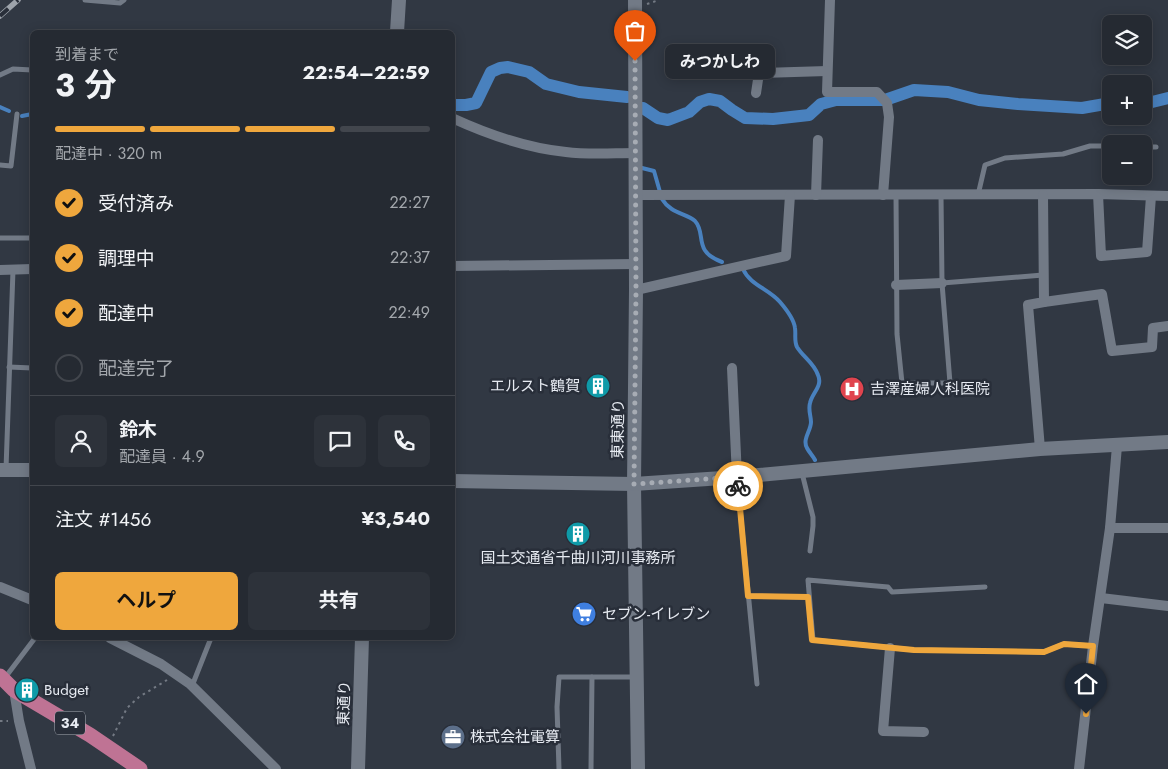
<!DOCTYPE html>
<html lang="ja">
<head>
<meta charset="utf-8">
<style>
	body { margin:0; font-family:Jost,"Noto Sans JP",sans-serif; background:#2d323a; color:#f1f3f6; height:100vh; display:flex; flex-direction:column; font-size:19px; white-space:nowrap }
	* { box-sizing:border-box; margin:0 }
	p { font-size:16px; color:#a3a7ac }
	.icon { flex:none; width:28px; height:28px; fill:none; stroke:currentColor; stroke-width:2; stroke-linecap:round; stroke-linejoin:round }
	.map { position:relative; flex:1; overflow:hidden }
	.panel { position:absolute; left:30px; top:30px; width:425px; height:610px; display:flex; flex-direction:column; background:#252a32; border-radius:8px; box-shadow:0 2px 12px #0003,0 0 0 1px #42464d }
	.panel>* { flex:none }
	.buttons { position:absolute; left:1102px; top:15px; display:grid; gap:10px }
	.buttons a { display:grid; place-items:center; width:50px; height:50px; border-radius:8px; background:#252a32; box-shadow:0 2px 12px #0003,0 0 0 1px #42464d; font-size:25px }
	.pin { position:absolute; display:grid; place-items:center; width:42px; height:42px; color:#fff; margin:-51px -21px; border-radius:50% 50% 50% 0; rotate:-45deg; box-shadow:0 0 5px #0007 }
	.pin .icon { rotate:45deg }
	.courier { position:absolute; display:grid; place-items:center; width:50px; height:50px; margin:-25px; border:4px solid #efa73d; border-radius:50%; background:#fff; color:#222; box-shadow:0 1px 6px #0007 }
	.bubble { position:absolute; height:35px; border-radius:8px; background:#252a32; box-shadow:0 2px 12px #0003,0 0 0 1px #42464d; font-size:16px; font-weight:700; line-height:35px; text-align:center }
	.summary em { font-style:normal; font-weight:700 }
	.summary div { display:flex; flex-direction:column-reverse }
	.summary { display:flex; align-items:center; justify-content:space-between; height:85px; padding:0 25px }
	h1 { font-size:32px; font-weight:700; line-height:38px }
	.bar { display:grid; grid-template-columns:repeat(4,1fr); gap:8px 5px; align-content:center; height:60px; padding:0 25px }
	.bar i { height:6px; border-radius:4px; background:#42464d }
	.bar .current { background:#efa73d }
	.bar p { grid-column:span 4 }
	.line { display:flex; align-items:center; gap:12px; padding:0 25px; border-top:1px solid #42464d }
	.line div { flex:1 }
	.round { display:grid; place-items:center; flex:none; width:52px; height:52px; border-radius:8px; background:#2d323a }
	ol { padding:0 25px; list-style:none }
	li { display:flex; align-items:center; gap:15px; height:55px }
	li p { margin-inline-start:auto }
	li .icon { padding:5px; border-radius:50%; background:#efa73d; color:#111; stroke-width:4 }
	li:last-child { color:#a3a7ac }
	li i { width:28px; height:28px; border:2px solid #42464d; border-radius:50% }
	.primary-button { display:flex; gap:10px; margin-top:auto; padding:10px 25px }
	.primary-button a { flex:1; height:58px; border-radius:8px; background:#efa73d; color:#111; font-size:20px; font-weight:700; line-height:58px; text-align:center }
	.primary-button a+a { background:#2d323a; color:#f1f3f6 }
	.map>svg:first-child { display:block }
	.lines { fill:none; stroke-linecap:round; stroke-linejoin:round }
	.stream { stroke:#4981be; stroke-width:4 }
	.canal { stroke:#4981be; stroke-width:12 }
	.path { stroke:#747a84; stroke-width:2; stroke-dasharray:2.5 4; stroke-linecap:butt }
	.lane { stroke:#727a86; stroke-width:5 }
	.street { stroke:#727a86; stroke-width:10 }
	.secondary { stroke:#727a86; stroke-width:14 }
	.primary { stroke:#bf7394; stroke-width:15 }
	.rail-casing { stroke:#9da3ab; stroke-width:5.5 }
	.rail { stroke:#282e39; stroke-width:4; stroke-dasharray:11; stroke-linecap:butt }
	.done { stroke:#a7acb4; stroke-width:5; stroke-dasharray:0 9 }
	.route { stroke:#efa73d; stroke-width:6 }
	.labels { text-anchor:middle; dominant-baseline:central; stroke-width:5; stroke-linejoin:round; paint-order:stroke }
	.shield { fill:#282e39; stroke:#adb2ba; stroke-width:1 }
	.shield-label { font-size:14px; font-weight:bold; fill:#e6eaf1 }
	.poi-label { font-size:15px; fill:#e6eaf1; stroke:#282e39; text-anchor:start }
	.street-label { font-size:15px; fill:#e6eaf1; stroke:#282e39 }
</style>
</head>
<body>
<div class="map">
<svg width="1168" height="769" viewBox="0 0 1168 769">
	<rect width="100%" height="100%" fill="#313843"/>
	<g class="lines">
		<g class="stream">
			<path d="M0,107L9,111"/>
			<path d="M22,116L32,114"/>
			<path d="M642,168L654,171L660,192"/>
			<path d="M662,199C671,214 686,213 695,221C707,234 692,251 722,262"/>
			<path d="M743,269C750,285 769,289 780,302C786,309 794,319 795,328C796,335 794,341 797,347C803,357 814,363 818,375C823,386 812,393 810,403C808,410 811,416 811,422C811,431 802,439 807,448C809,452 813,456 815,460"/>
		</g>
		<g class="canal">
			<path d="M1144,104L1168,98"/>
			<path d="M452,105H466L476,103L491,72L500,68L508,67L529,72L546,84L579,92L627,97"/>
			<path d="M643,108L658,118L668,120L689,112L700,102L709,99L720,101L732,110L745,118L773,119L809,115L821,104L836,100H885L914,90L948,92L979,100L1018,104L1082,108L1105,104L1111,105"/>
		</g>
		<g class="path">
			<path d="M647,4L659,0"/>
			<path d="M0,721H8"/>
			<path d="M113,736L127,708L139,697L167,680"/>
		</g>
		<g class="lane">
			<path d="M85,0L120,3L124,0"/>
			<path d="M0,75L13,69L32,70"/>
			<path d="M1144,147H1156"/>
			<path d="M0,165L11,166L17,114"/>
			<path d="M896,195L897,334L902,383H950L942,283L941,195"/>
			<path d="M978,195L985,165L1005,158L1063,154L1090,146H1111"/>
			<path d="M0,238H32"/>
			<path d="M942,283L1043,275"/>
			<path d="M9,367L32,368"/>
			<path d="M6,469L13,270"/>
			<path d="M802,473L813,517V526L810,551"/>
			<path d="M737,478L757,684"/>
			<path d="M985,587L892,592L888,587L808,580L813,640L914,650L1044,652L1064,644L1093,646"/>
			<path d="M748,596L808,597"/>
			<path d="M4,679L35,638"/>
			<path d="M192,686L211,638"/>
			<path d="M559,769L557,707L559,677H636"/>
			<path d="M591,769L592,677"/>
		</g>
		<g class="street">
			<path d="M830,0L827,92H877L887,103L889,117L883,195"/>
			<path d="M756,93L759,73L827,71"/>
			<path d="M452,118C489,135 526,148 566,152C589,155 613,153 636,153"/>
			<path d="M1098,194L1101,256L1147,252L1151,196"/>
			<path d="M636,195L1098,194L1168,196"/>
			<path d="M816,195L818,140"/>
			<path d="M452,266L636,264"/>
			<path d="M0,270L32,269"/>
			<path d="M896,285L942,283"/>
			<path d="M636,290L786,256L790,195"/>
			<path d="M1044,302L1102,294L1112,351L1152,347L1153,328L1168,326"/>
			<path d="M732,368L737,477"/>
			<path d="M1040,449L1028,305L1044,302L1043,195"/>
			<path d="M1110,528H1168"/>
			<path d="M0,587L32,600"/>
			<path d="M1101,598L1168,606"/>
			<path d="M110,638L161,664L190,684L276,769"/>
			<path d="M890,648L883,731L924,732"/>
			<path d="M14,690L19,721L31,769"/>
			<path d="M1079,769L1093,646L1110,528L1117,446"/>
		</g>
		<g class="secondary">
			<path d="M635,0L636,290L634,484L638,769"/>
			<path d="M397,32L399,0"/>
			<path d="M0,470H32"/>
			<path d="M452,481L634,484L737,477L1040,449L1168,442"/>
			<path d="M358,769L362,638"/>
		</g>
		<path class="primary" d="M0,676L14,690L90,735L140,769"/>
		<defs>
			<path id="rail" d="M0,16L18,0"/>
		</defs>
		<use href="#rail" class="rail-casing"/>
		<use href="#rail" class="rail"/>
	</g>
	<g class="lines">
		<path class="done" d="M635,61L636,290L634,484L737,477L738,486"/>
		<path class="route" d="M738,486L748,596L808,597L812,640L914,650L1044,652L1064,644L1093,646L1086,714"/>
	</g>
	<defs>
		<symbol id="building-disc" viewBox="-11 -11 22 22"><circle r="9.5" fill="#0f9aa8" stroke="#282e39"/><path d="M-4-6H4V6H1V3H-1V6H-4ZM-2.5-4.3h1.7v1.8h-1.7ZM.8-4.3h1.7v1.8H.8ZM-2.5-1h1.7V.8h-1.7ZM.8-1h1.7V.8H.8Z" fill="#fff"/></symbol>
		<symbol id="hospital-disc" viewBox="-11 -11 22 22"><circle r="9.5" fill="#e0444e" stroke="#282e39"/><path d="M-5-5h3v3.5h4V-5h3V5h-3V1.5h-4V5h-3Z" fill="#fff"/></symbol>
		<symbol id="supermarket-disc" viewBox="-11 -11 22 22"><circle r="9.5" fill="#3f7fe0" stroke="#282e39"/><path d="M-6-5.5h2.5l.6 2H6L4.5 2H-2.5L-4.4-4H-6ZM-1.5 3.2a1.3 1.3 0 1 0 .1 0ZM3 3.2a1.3 1.3 0 1 0 .1 0Z" fill="#fff"/></symbol>
		<symbol id="office-disc" viewBox="-11 -11 22 22"><circle r="9.5" fill="#5c6f8a" stroke="#282e39"/><path d="M-6-3h4V-5.5h4V-3h4V5H-6ZM-1-4.5V-3h2v-1.5ZM-6 0V1H6V0Z" fill="#fff"/></symbol>
	</defs>
	<g fill-rule="evenodd">
		<use href="#building-disc" x="584" y="372" width="28" height="28"/>
		<use href="#hospital-disc" x="838" y="375" width="28" height="28"/>
		<use href="#building-disc" x="564" y="520" width="28" height="28"/>
		<use href="#supermarket-disc" x="570" y="600" width="28" height="28"/>
		<use href="#building-disc" x="13" y="676" width="28" height="28"/>
		<use href="#office-disc" x="439" y="723" width="28" height="28"/>
	</g>
	<g class="labels">
		<rect class="shield" x="55" y="711.5" width="30" height="23" rx="4"/>
		<g class="shield-label">
			<text x="70" y="723">34</text>
		</g>
		<g class="poi-label">
			<text x="580" y="386" text-anchor="end">エルスト鶴賀</text>
			<text x="870" y="389">吉澤産婦人科医院</text>
			<text x="578" y="558" text-anchor="middle">国土交通省千曲川河川事務所</text>
			<text x="602" y="614">セブン-イレブン</text>
			<text x="44" y="690">Budget</text>
			<text x="470" y="737">株式会社電算</text>
		</g>
		<g class="street-label">
			<text transform="translate(618 429) rotate(-89)">東東通り</text>
			<text transform="translate(344 703) rotate(-88)">東通り</text>
		</g>
	</g>
</svg>
<div class="buttons">
<a><svg class="icon" aria-label="layers" viewBox="0 0 24 24"><path d="M12 4l9 5-9 5-9-5zM3 14l9 5 9-5"/></svg></a>
<a>+</a>
<a>−</a>
</div>
<div class="pin" style="left:635px;top:61px;background:#ea580c"><svg class="icon" aria-label="bag" viewBox="0 0 24 24"><path d="M5 8h14l-1 12H6zM9 8a3 3 0 0 1 6 0"/></svg></div>
<div class="pin" style="left:1086px;top:714px;background:#1f2937"><svg class="icon" aria-label="home" viewBox="0 0 24 24"><path d="M3 11l9-7 9 7M6 9v11h12V9"/></svg></div>
<div class="courier" style="left:738px;top:486px"><svg class="icon" aria-label="bike" viewBox="0 0 24 24"><circle cx="6" cy="16" r="4"/><circle cx="18" cy="16" r="4"/><path d="M6 16l4-8h5l3 8M10 8l3 8H6M13 5h3"/></svg></div>
<div class="bubble" style="left:665px;top:44px;width:110px">みつかしわ</div>
<section class="panel">
<div class="summary"><div><h1>3 分</h1><p>到着まで</p></div><em>22:54–22:59</em></div>
<div class="bar"><i class="current"></i><i class="current"></i><i class="current"></i><i></i><p>配達中 · 320 m</p></div>
<ol>
<li><svg class="icon" aria-label="check" viewBox="0 0 24 24"><path d="M5 12l5 5 9-10"/></svg>受付済み<p>22:27</p></li>
<li><svg class="icon" aria-label="check" viewBox="0 0 24 24"><path d="M5 12l5 5 9-10"/></svg>調理中<p>22:37</p></li>
<li><svg class="icon" aria-label="check" viewBox="0 0 24 24"><path d="M5 12l5 5 9-10"/></svg>配達中<p>22:49</p></li>
<li><i></i>配達完了</li>
</ol>
<div class="line" style="height:90px"><a class="round"><svg class="icon" aria-label="person" viewBox="0 0 24 24"><circle cx="12" cy="8" r="4"/><path d="M4 21q1-7 8-7t8 7"/></svg></a><div><b>鈴木</b><p>配達員 · 4.9</p></div><a class="round"><svg class="icon" aria-label="chat" viewBox="0 0 24 24"><path d="M4 5h16v11H9l-5 4z"/></svg></a><a class="round"><svg class="icon" aria-label="phone" viewBox="0 0 24 24"><path d="M5 4h4l2 5-3 2q2 4 5 5l2-3 5 2v4C11 20 4 13 5 4z"/></svg></a></div>
<div class="line" style="height:65px"><div>注文 #1456</div><b>¥3,540</b></div>
<div class="primary-button"><a>ヘルプ</a><a>共有</a></div>
</section>
</div>
</body>
</html>
